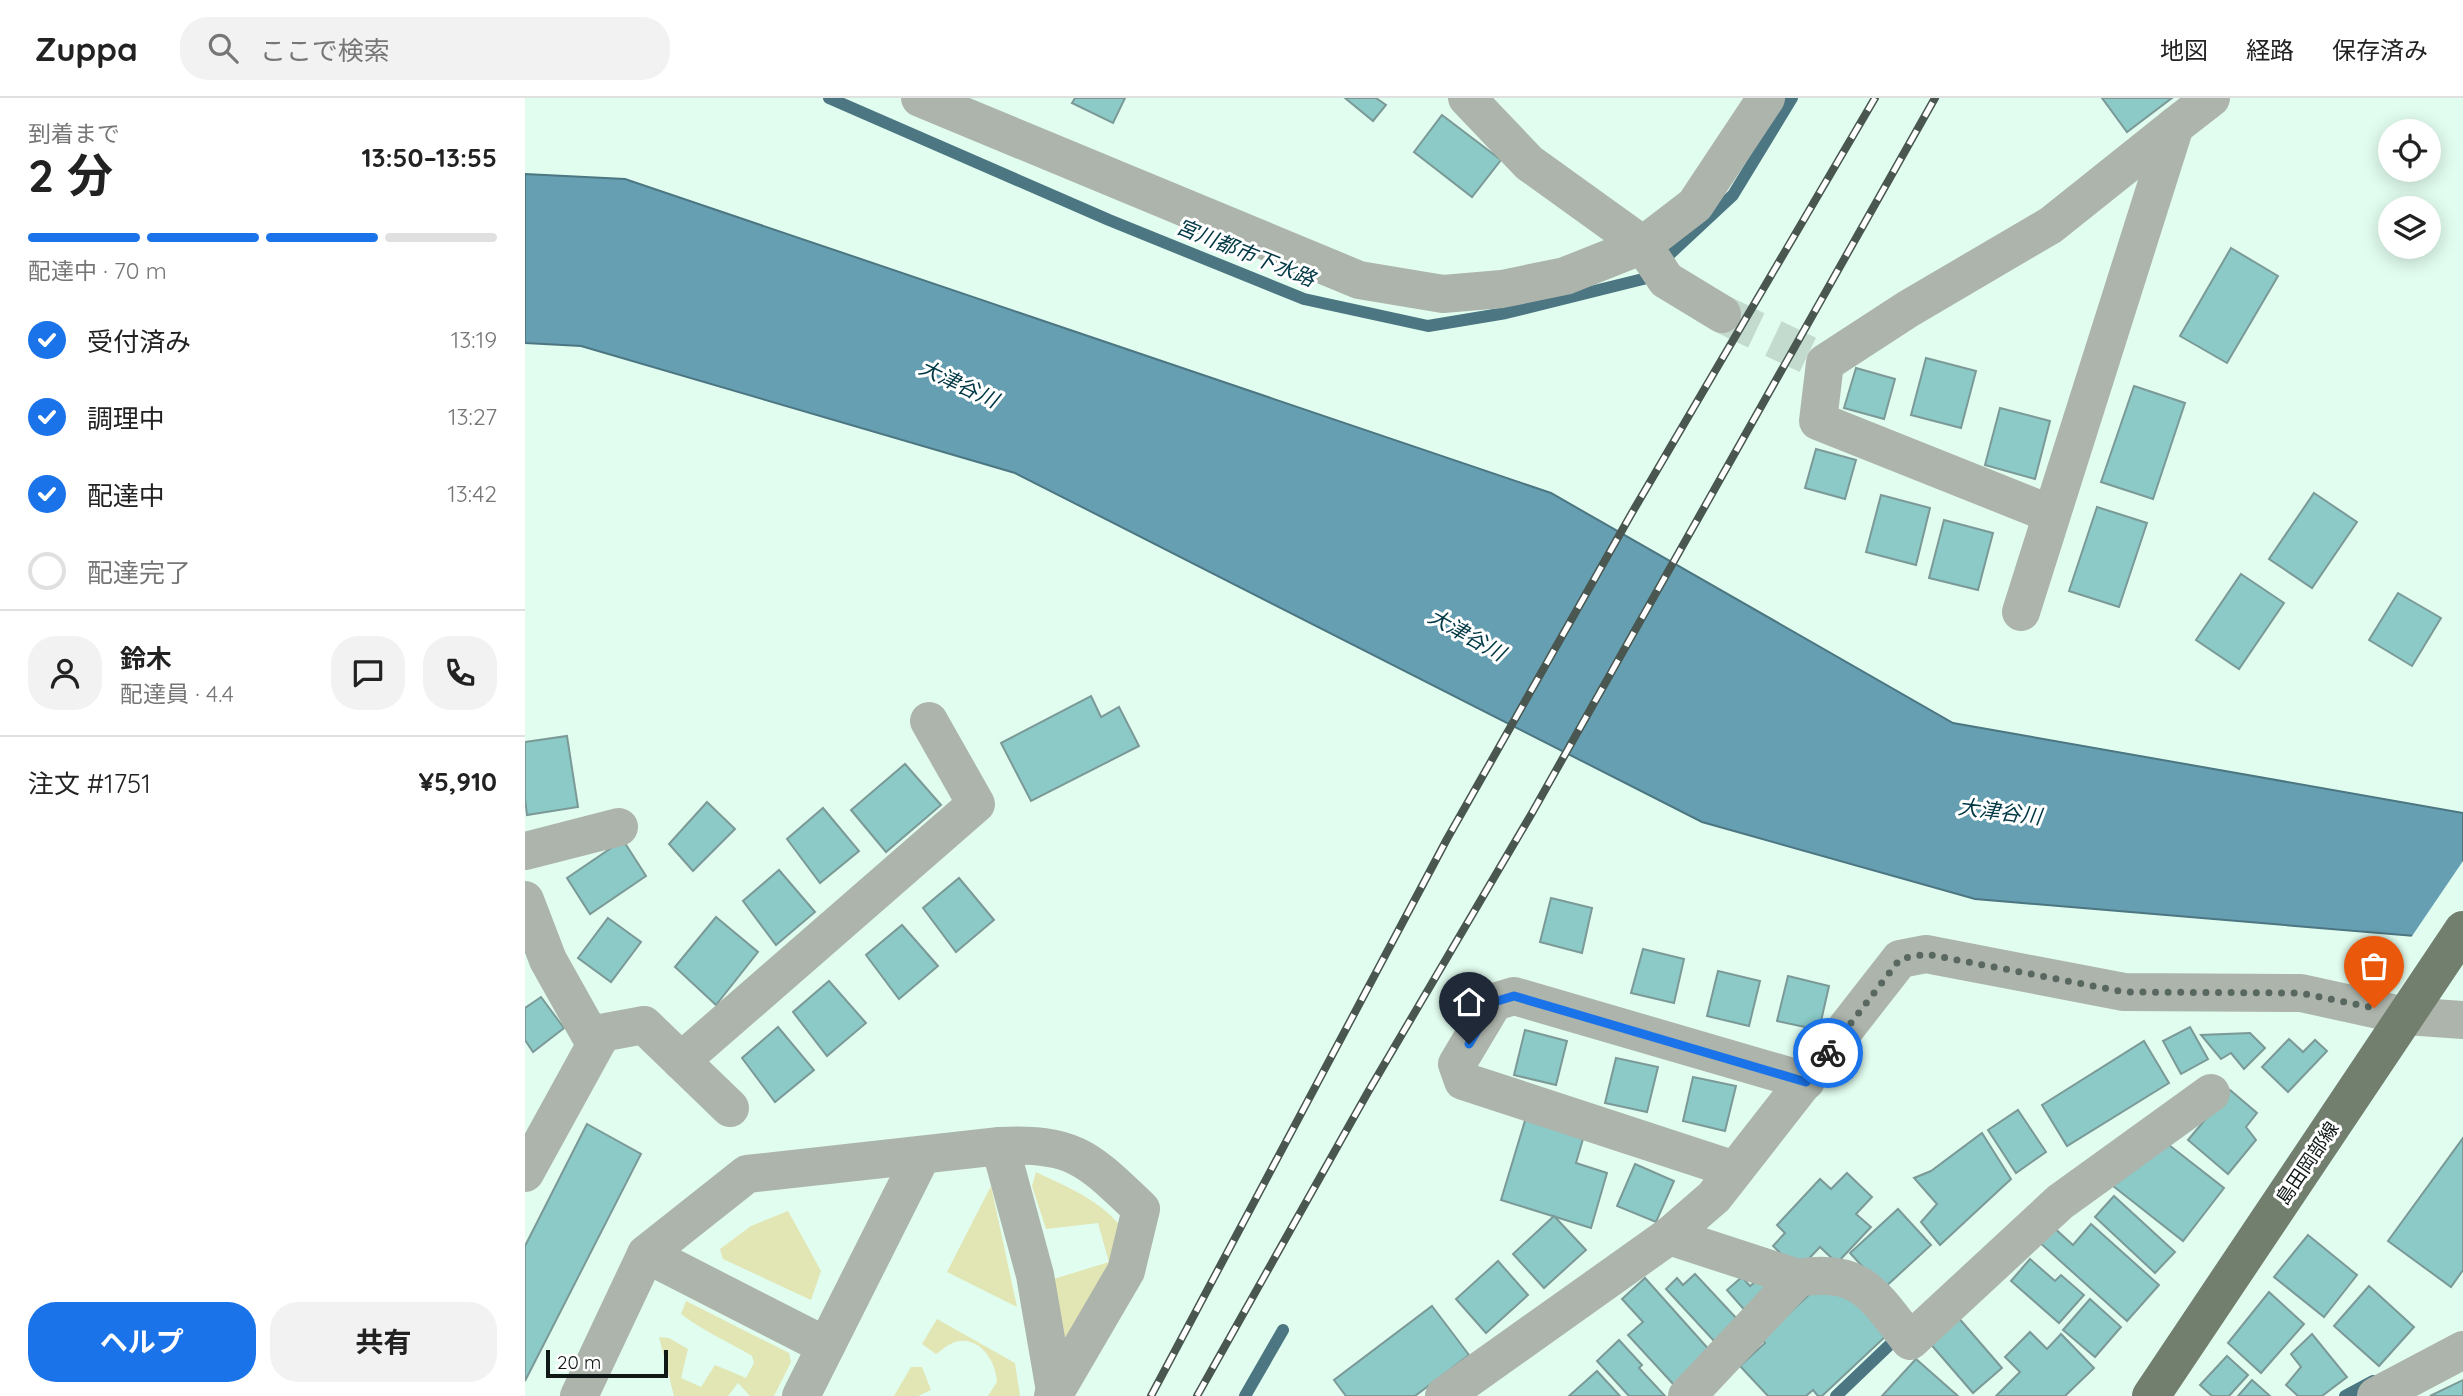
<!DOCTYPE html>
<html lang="ja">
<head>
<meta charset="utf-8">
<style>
	body { margin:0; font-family:Quicksand,"Noto Sans JP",sans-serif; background:#f2f2f2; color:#222; height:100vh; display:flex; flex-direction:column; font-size:26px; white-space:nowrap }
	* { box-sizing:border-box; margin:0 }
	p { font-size:23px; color:#767676 }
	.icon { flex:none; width:38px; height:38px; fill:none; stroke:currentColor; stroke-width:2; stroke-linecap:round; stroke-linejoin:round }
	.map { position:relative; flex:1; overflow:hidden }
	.panel { display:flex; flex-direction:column; background:#fff; width:525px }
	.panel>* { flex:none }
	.buttons { position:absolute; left:1853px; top:21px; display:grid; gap:14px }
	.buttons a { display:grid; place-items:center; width:63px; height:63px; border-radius:50%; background:#fff; box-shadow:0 4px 18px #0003; font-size:35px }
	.scale { position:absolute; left:21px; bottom:18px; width:122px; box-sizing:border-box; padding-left:7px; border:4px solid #0f1814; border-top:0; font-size:19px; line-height:24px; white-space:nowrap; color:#0f1814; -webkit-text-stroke:5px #fff; paint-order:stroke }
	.pin { position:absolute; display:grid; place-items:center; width:60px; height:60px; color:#fff; margin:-72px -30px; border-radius:50% 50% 50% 0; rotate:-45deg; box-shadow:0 0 7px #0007 }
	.pin .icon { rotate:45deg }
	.courier { position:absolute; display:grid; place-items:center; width:70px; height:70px; margin:-35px; border:5px solid #1a73e8; border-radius:50%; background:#fff; color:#222; box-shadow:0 2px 9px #0007 }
	.head em { font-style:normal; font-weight:700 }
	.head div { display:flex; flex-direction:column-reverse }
	.head { display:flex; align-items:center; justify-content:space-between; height:119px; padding:0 28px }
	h1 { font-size:46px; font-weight:700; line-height:52px }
	.bar { display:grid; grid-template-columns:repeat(4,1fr); gap:10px 7px; align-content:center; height:84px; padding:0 28px }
	.bar i { height:9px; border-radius:5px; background:#e0e0e0 }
	.bar .selected { background:#1a73e8 }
	.bar p { grid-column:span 4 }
	.line { display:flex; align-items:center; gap:18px; padding:0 28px; border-top:2px solid #e0e0e0 }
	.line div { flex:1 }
	.round { display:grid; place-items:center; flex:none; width:74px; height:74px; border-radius:28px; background:#f2f2f2 }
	ol { padding:0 28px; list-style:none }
	li { display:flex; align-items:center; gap:21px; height:77px }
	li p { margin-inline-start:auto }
	li .icon { padding:7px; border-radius:50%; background:#1a73e8; color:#fff; stroke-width:4 }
	li:last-child { color:#767676 }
	li i { width:38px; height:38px; border:4px solid #e0e0e0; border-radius:50% }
	.cta { display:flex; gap:14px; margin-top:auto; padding:14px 28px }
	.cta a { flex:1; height:80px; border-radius:28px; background:#1a73e8; color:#fff; font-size:28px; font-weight:700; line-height:80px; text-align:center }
	.cta a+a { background:#f2f2f2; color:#222 }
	header { display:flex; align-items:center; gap:42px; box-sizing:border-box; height:98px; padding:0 35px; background:#fff; border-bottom:2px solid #e0e0e0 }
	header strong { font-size:33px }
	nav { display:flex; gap:38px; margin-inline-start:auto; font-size:24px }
	.search { width:490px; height:63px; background:#f2f2f2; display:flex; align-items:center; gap:18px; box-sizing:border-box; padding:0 24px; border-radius:28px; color:#767676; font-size:26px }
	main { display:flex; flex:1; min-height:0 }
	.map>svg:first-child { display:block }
	.green { fill:#e2e5b4 }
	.water { fill:#669fb1; stroke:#4c7682; stroke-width:2 }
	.pier { fill:#e1fdef }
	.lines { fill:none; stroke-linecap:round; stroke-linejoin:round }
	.stream { stroke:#4c7682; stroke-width:12 }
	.building { fill:#8bcac7; stroke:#7b9997; stroke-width:2 }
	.minor-tunnel { stroke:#c2dbce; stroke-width:38; stroke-dasharray:38 19; stroke-linecap:butt }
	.minor { stroke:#adb4ab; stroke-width:38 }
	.major { stroke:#727e6e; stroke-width:38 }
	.rail-casing { stroke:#495750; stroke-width:8 }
	.rail { stroke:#fff; stroke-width:5; stroke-dasharray:16; stroke-linecap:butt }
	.done { stroke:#586861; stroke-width:7; stroke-dasharray:0 12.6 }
	.route { stroke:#1a73e8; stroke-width:9 }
	.labels { text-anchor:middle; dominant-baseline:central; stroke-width:6; stroke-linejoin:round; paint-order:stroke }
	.street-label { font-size:19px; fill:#0f1814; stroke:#fff }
	.water-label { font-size:21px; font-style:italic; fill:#003845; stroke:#fff }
</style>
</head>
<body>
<header>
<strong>Zuppa</strong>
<div class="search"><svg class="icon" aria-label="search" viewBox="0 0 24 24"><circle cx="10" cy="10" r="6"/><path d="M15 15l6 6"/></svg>ここで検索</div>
<nav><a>地図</a><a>経路</a><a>保存済み</a></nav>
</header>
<main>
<section class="panel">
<div class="head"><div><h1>2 分</h1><p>到着まで</p></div><em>13:50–13:55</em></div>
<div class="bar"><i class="selected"></i><i class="selected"></i><i class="selected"></i><i></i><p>配達中 · 70 m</p></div>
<ol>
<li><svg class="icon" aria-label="check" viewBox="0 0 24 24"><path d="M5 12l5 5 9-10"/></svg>受付済み<p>13:19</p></li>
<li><svg class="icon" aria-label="check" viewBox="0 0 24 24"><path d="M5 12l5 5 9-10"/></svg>調理中<p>13:27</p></li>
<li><svg class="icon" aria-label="check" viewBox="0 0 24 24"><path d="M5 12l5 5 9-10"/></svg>配達中<p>13:42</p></li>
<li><i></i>配達完了</li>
</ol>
<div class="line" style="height:126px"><a class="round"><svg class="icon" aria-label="person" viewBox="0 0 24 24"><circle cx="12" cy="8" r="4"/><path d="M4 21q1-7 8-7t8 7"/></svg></a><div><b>鈴木</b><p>配達員 · 4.4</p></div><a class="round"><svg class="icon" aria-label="chat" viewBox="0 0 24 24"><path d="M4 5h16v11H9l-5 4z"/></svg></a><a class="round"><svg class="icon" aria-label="phone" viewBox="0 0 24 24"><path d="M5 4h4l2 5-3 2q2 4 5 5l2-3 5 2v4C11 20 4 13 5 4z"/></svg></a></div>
<div class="line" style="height:91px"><div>注文 #1751</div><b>¥5,910</b></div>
<div class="cta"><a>ヘルプ</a><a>共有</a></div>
</section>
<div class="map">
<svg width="1938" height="1298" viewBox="0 0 1938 1298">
	<rect width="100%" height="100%" fill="#e1fdef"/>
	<g class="green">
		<path d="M511,1074C546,1091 586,1106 604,1142L538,1253L522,1183L584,1164L573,1125L521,1131L507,1088Z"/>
		<path d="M466,1088L492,1209L422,1174Z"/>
		<path d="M263,1113L296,1173L286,1202L198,1161L195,1151L226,1128Z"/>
		<path d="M161,1203L264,1255L266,1264L249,1298H225L213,1285L203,1298H149L134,1239L144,1240L163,1251L156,1280L176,1289L190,1267L221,1280L229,1265L227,1258C204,1244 178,1233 156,1216Z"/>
		<path d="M412,1221L490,1265L495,1298H463L472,1284C471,1263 454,1237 430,1244C423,1246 417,1252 411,1256L397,1246Z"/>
		<path d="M386,1269H397L406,1292L393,1298H369Z"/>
	</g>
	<path class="water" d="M0,76L100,81L1026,395L1428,625L1938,715V842L1450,801L1177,724L490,375L56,248L0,245Z"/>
	<path class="pier" d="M1938,763V845L1885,841Z"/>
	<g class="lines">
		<g class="stream">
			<path d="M304,0L584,122L779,201L903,228L981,215L1118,181L1208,97L1267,0"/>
			<path d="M720,1298L758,1232"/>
			<path d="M1311,1298L1376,1236"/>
			<path d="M1820,1298L1848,1283"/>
		</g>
	</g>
	<g class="building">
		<path d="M550,0H600L588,25L547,5Z"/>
		<path d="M820,0H851L861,7L848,23Z"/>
		<path d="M1577,0H1647L1602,34Z"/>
		<path d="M917,17L976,62L947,99L889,54Z"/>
		<path d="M1706,150L1753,178L1702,265L1655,238Z"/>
		<path d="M1401,260L1451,273L1436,330L1386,317Z"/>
		<path d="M1331,270L1370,281L1359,321L1319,310Z"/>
		<path d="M1609,288L1660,305L1628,401L1576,384Z"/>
		<path d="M1475,310L1525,323L1510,381L1460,367Z"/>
		<path d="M1291,351L1331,362L1320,401L1280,390Z"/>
		<path d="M1789,395L1832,424L1787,490L1744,461Z"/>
		<path d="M1356,397L1405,410L1391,467L1341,454Z"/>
		<path d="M1572,409L1622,425L1594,509L1544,493Z"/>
		<path d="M1419,422L1468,435L1453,492L1404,480Z"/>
		<path d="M1716,476L1759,505L1714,571L1671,542Z"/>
		<path d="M1873,495L1916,520L1887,568L1844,542Z"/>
		<path d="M566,598L576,619L594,609L614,648L506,703L476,645Z"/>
		<path d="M42,638L53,709L2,717L0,700V644Z"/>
		<path d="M380,666L416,707L361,754L326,712Z"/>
		<path d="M182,704L210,731L168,773L144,746Z"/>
		<path d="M298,710L334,753L295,785L262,741Z"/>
		<path d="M98,742L121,778L65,816L42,780Z"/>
		<path d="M254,772L290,814L251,847L218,803Z"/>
		<path d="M434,780L469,822L431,854L398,810Z"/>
		<path d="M1026,800L1067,810L1057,855L1015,844Z"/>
		<path d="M191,819L233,854L191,907L150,869Z"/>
		<path d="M83,820L116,844L86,884L53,860Z"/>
		<path d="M377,827L413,868L374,901L341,857Z"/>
		<path d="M1118,851L1159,861L1149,905L1106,895Z"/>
		<path d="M1193,873L1235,883L1224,928L1182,918Z"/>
		<path d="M1263,878L1304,888L1294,932L1252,923Z"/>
		<path d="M304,883L341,925L302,958L268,914Z"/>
		<path d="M16,899L39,930L8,954L0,942V910Z"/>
		<path d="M253,929L289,972L250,1004L217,960Z"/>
		<path d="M1665,929L1683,961L1656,976L1638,943Z"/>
		<path d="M1000,932L1042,943L1031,987L989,977Z"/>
		<path d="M1725,935L1740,950L1719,971L1706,955L1696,961L1676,937Z"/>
		<path d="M1764,941L1778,954L1790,942L1802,953L1763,994L1737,969Z"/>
		<path d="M1619,943L1644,985L1542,1048L1517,1007Z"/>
		<path d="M1091,960L1133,969L1122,1014L1080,1005Z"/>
		<path d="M1168,979L1211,988L1200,1033L1158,1023Z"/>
		<path d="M1705,992L1732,1015L1721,1029L1731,1042L1703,1076L1663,1042Z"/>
		<path d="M1493,1012L1521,1054L1491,1075L1463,1032Z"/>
		<path d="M1002,1016L1060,1034L1051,1065L1082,1075L1066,1130L976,1102Z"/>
		<path d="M62,1026L116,1056L0,1283V1148Z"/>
		<path d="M1457,1035L1486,1081L1415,1147L1396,1124L1412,1106L1389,1080L1406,1073Z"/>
		<path d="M1635,1040L1699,1090L1658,1143L1588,1088Z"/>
		<path d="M1938,1040V1172L1926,1189L1863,1143Z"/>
		<path d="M1110,1066L1149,1083L1131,1124L1092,1108Z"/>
		<path d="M1322,1075L1347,1099L1331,1116L1346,1129L1312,1165L1295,1149L1273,1172L1248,1148L1260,1135L1252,1127L1295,1081L1306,1091Z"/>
		<path d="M1589,1098L1650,1154L1630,1175L1570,1119Z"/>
		<path d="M1373,1111L1406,1147L1358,1191L1325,1155Z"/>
		<path d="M1029,1118L1061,1152L1019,1190L988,1156Z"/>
		<path d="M1566,1126L1634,1187L1602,1223L1513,1143L1527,1128L1548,1147Z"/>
		<path d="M1783,1137L1832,1177L1799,1219L1749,1179Z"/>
		<path d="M1505,1161L1530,1183L1536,1177L1559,1197L1534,1225L1486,1183Z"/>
		<path d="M973,1163L1003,1197L961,1235L931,1201Z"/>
		<path d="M1170,1176L1213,1222L1190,1244L1141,1191L1152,1180L1158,1187Z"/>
		<path d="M1217,1179L1225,1188L1236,1179L1248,1192L1223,1216L1202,1192Z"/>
		<path d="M1120,1180L1187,1255L1150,1288L1103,1237L1118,1224L1097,1201Z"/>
		<path d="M1844,1188L1889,1229L1854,1268L1809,1228Z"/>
		<path d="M1291,1190L1323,1195L1362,1237L1297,1298H1293L1288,1292L1281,1298H1243L1215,1268L1240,1245L1237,1241Z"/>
		<path d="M1744,1194L1779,1226L1736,1275L1703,1245Z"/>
		<path d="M1565,1201L1596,1229L1570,1259L1538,1232Z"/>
		<path d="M907,1208L944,1257L890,1298H821L809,1282Z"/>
		<path d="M1432,1218L1477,1270L1448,1295L1403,1243Z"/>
		<path d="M1505,1234L1522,1251L1536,1236L1569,1270L1540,1298H1471L1495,1274L1480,1259Z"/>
		<path d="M1787,1236L1822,1279L1797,1298H1773L1761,1287L1776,1269L1766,1256Z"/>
		<path d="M1094,1242L1117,1267L1114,1270L1140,1298H1104L1072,1263Z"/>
		<path d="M1702,1258L1723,1277L1704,1298H1687L1675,1287Z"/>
		<path d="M1391,1261L1433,1298H1357Z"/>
		<path d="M1072,1273L1095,1298H1044Z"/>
		<path d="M1727,1282L1745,1298H1713Z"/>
		<path d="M1938,1282V1298H1905Z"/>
	</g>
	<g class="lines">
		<path class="minor-tunnel" d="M1197,216L1300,265"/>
		<g class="minor">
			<path d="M395,0L834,182L918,196L977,191L1040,178L1118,147L1170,107L1241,0"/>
			<path d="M942,0L1004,65L1118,147L1141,182L1197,216"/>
			<path d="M1526,416L1293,323L1300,265L1383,211L1526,127L1650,28"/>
			<path d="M1496,514L1650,28L1686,0"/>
			<path d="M0,753L94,729"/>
			<path d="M0,802L23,862L65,937L119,927L205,1010"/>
			<path d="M156,963L451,706L404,623"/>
			<path d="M475,1048C551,1044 565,1063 616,1111L601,1173L528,1298"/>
			<path d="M1210,1072L938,983L932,966L969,904L989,898L1281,983"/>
			<path d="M0,1075L77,935"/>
			<path d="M1144,1138L1273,1180C1337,1169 1350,1199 1385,1243L1535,1104L1686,995"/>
			<path d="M121,1156L301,1248"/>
			<path d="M54,1298L121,1156L222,1076L475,1048L510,1177L530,1293"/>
			<path d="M276,1298L397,1057"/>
			<path d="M919,1298L1144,1138L1189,1099L1375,861L1401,856L1599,894L1776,895L1881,918L1938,922"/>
			<path d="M1162,1298L1273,1180"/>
			<path d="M1851,1298L1938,1252"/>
		</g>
		<path class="major" d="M1626,1298L1938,832"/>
		<defs>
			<g id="rail">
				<path d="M626,1298L922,741L1108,413L1350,0"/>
				<path d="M672,1298L843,994L1007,715L1410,0"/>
			</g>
		</defs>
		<use href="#rail" class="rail-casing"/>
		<use href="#rail" class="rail"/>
	</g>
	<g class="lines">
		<path class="done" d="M1303,955L1375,861L1401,856L1600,894L1776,895L1849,910"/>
		<path class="route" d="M944,946L969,904L989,898L1281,984L1303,955"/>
	</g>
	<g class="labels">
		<g class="street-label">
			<text transform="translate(1782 1065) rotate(-56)">島田岡部線</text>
		</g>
		<g class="water-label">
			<text transform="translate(721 154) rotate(22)">宮川都市下水路</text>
			<text transform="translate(434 285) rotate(25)">大津谷川</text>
			<text transform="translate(942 536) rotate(29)">大津谷川</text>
			<text transform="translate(1475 713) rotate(7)">大津谷川</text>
		</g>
	</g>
</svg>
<div class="buttons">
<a><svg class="icon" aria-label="locate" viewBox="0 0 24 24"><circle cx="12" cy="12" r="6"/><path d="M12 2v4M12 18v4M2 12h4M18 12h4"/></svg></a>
<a><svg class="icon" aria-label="layers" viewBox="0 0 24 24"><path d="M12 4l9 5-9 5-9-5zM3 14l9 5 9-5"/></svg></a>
</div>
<div class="scale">20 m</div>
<div class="pin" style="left:1849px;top:910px;background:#ea580c"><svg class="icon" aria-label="bag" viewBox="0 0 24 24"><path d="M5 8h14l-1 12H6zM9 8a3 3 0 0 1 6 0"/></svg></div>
<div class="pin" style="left:944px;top:946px;background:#1f2937"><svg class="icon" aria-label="home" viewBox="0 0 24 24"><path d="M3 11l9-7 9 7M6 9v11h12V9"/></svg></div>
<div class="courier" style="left:1303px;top:955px"><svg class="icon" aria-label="bike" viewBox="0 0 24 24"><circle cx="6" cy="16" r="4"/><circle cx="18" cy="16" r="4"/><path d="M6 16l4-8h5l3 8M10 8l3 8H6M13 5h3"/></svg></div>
</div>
</main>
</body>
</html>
